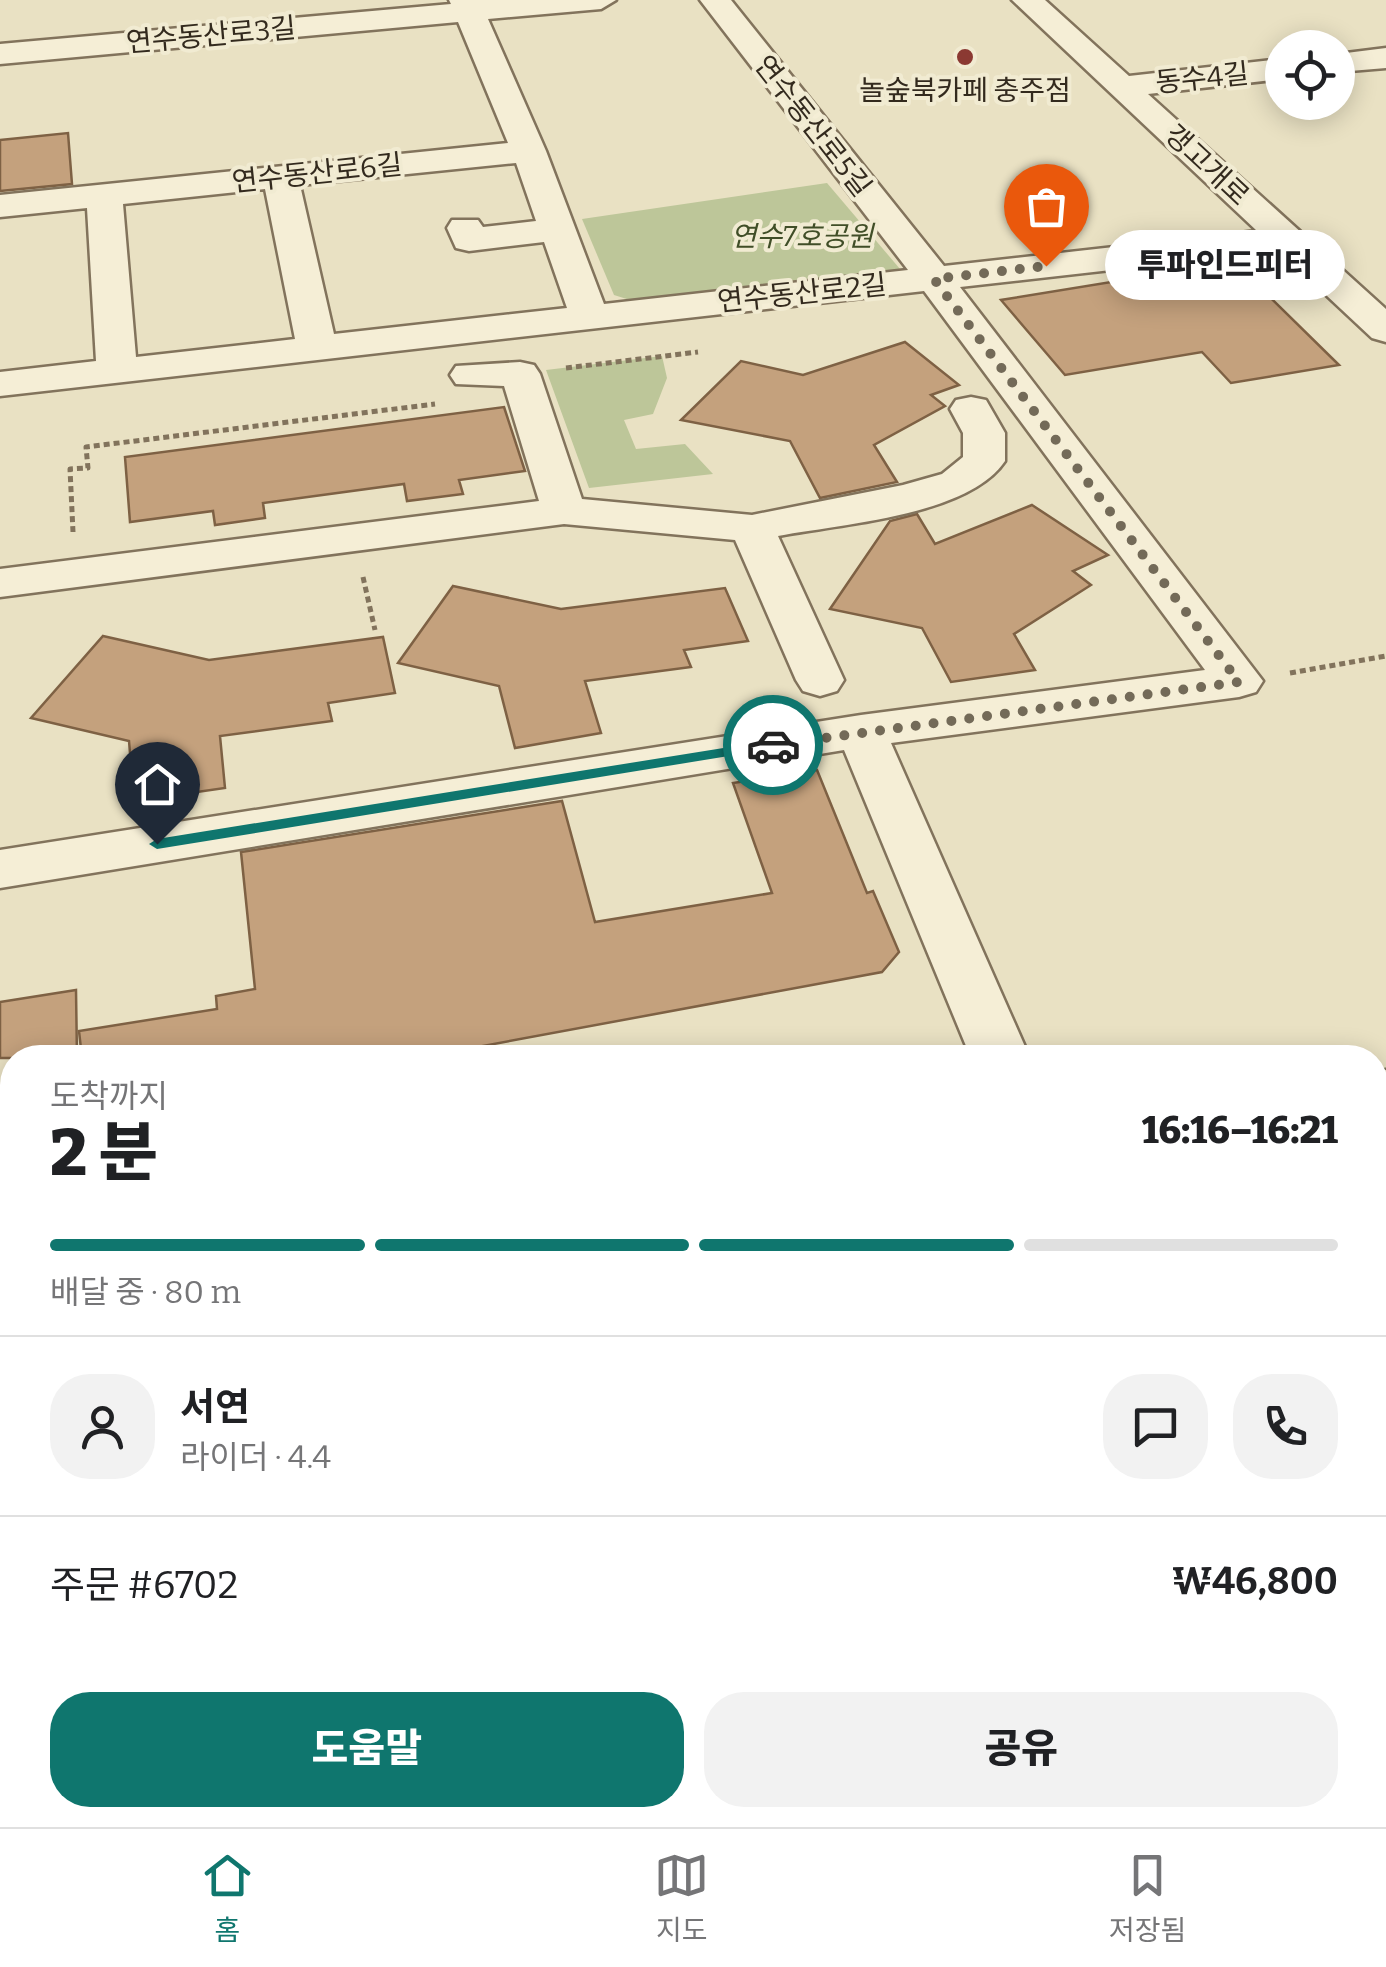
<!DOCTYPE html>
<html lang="ko">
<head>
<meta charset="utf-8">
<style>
	body { margin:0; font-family:Bitter,"Noto Sans KR",serif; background:#f2f2f2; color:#202124; height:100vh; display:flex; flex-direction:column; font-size:38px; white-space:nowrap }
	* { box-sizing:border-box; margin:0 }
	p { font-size:32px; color:#757577 }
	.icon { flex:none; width:55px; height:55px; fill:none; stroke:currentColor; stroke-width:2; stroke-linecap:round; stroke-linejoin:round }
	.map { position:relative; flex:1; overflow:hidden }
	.side { position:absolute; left:0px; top:1045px; width:1388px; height:782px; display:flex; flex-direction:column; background:#fff; border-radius:40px 40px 0 0; box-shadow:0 5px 25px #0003 }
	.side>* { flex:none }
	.controls { position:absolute; left:1265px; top:30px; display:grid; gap:20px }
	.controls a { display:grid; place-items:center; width:90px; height:90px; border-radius:50%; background:#fff; box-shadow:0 5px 25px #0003; font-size:50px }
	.pin { position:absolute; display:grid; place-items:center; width:85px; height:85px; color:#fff; margin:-102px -42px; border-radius:50% 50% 50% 0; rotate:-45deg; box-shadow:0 0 10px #0007 }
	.pin .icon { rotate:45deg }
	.courier { position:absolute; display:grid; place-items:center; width:100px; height:100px; margin:-50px; border:8px solid #0f766e; border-radius:50%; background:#fff; color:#222; box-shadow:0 2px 12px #0007 }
	.bubble { position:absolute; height:70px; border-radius:35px; background:#fff; box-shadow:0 5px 25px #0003; font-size:32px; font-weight:800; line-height:70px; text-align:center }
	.head em { font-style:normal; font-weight:800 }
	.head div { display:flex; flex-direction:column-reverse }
	.head { display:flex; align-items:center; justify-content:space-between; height:170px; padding:0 50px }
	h1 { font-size:65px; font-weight:800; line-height:75px }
	.bar { display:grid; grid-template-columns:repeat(4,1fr); gap:15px 10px; align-content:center; height:120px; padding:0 50px }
	.bar i { height:12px; border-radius:8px; background:#e0e0e0 }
	.bar .on { background:#0f766e }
	.bar p { grid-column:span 4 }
	.line { display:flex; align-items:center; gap:25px; padding:0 50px; border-top:2px solid #e0e0e0 }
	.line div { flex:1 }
	.round { display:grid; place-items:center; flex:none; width:105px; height:105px; border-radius:40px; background:#f2f2f2 }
	.button { display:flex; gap:20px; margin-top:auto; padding:20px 50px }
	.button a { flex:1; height:115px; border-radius:40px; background:#0f766e; color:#fff; font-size:40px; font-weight:800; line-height:115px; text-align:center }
	.button a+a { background:#f2f2f2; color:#202124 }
	.tabs { display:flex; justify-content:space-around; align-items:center; height:140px; border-top:2px solid #e0e0e0; background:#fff; font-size:28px; color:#757577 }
	.tabs a { display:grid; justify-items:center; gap:5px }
	.tabs .on { color:#0f766e }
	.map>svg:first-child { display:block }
	.green { fill:#bdc699 }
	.building { fill:#c4a17d; stroke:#7e6144; stroke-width:2.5 }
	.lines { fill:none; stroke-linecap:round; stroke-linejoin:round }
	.minor-casing { stroke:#82735c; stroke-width:5 }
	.path { stroke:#82735c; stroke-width:5; stroke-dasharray:6 4; stroke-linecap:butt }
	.minor { fill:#f5eed6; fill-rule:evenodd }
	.route { fill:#0f766e }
	.done { stroke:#736a58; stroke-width:10; stroke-dasharray:0 18 }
	.poi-dot { fill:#8b3932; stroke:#f1ebd2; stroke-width:4 }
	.labels { text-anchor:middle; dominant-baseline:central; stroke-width:8; stroke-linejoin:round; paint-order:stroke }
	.far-street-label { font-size:28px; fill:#332a1e; stroke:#f1ebd2 }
	.far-poi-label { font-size:28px; fill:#332a1e; stroke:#f1ebd2 }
	.far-park-label { font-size:28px; font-style:italic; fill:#404e27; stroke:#f1ebd2 }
</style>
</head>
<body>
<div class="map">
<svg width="1386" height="1827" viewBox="0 0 1386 1827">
	<rect width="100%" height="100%" fill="#e9e1c3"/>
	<g class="green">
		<path d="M827,183L900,269L888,276L633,301L614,295L582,219Z"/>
		<path d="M662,356L667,378L653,414L624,420L636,449L685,444L713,474L589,488L546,370Z"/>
	</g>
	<g class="building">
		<path d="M68,133L72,184L0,191V140Z"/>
		<path d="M1234,262L1339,365L1231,383L1202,352L1065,375L1001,300Z"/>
		<path d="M905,342L959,385L931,395L945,406L874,445L897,482L820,498L790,441L681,420L741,361L803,375Z"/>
		<path d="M504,407L525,471L459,480L463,494L407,501L404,484L263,503L265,518L215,525L213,511L130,522L125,457Z"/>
		<path d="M1032,505L1108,555L1073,571L1091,585L1014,634L1035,670L951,682L922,628L830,609L890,521L917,514L935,544Z"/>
		<path d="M453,586L561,609L725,588L748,641L684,650L691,667L585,681L601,733L515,748L499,686L398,663Z"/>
		<path d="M103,636L209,660L383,637L395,693L328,703L332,721L220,736L225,788L134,801L129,741L31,718Z"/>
		<path d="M817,770L867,893L873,891L899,952L882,972L418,1058H82L79,1031L217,1009L216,996L255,989L241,852L562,801L595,922L772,893L733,783Z"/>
		<path d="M76,990L77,1058H0V1002Z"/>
	</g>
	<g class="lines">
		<defs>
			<g id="minor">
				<path d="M449,0H616L601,9L488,19L546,151L604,304L908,270L700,0H731L944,266L1257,231L1012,0H1045L1129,76L1282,59V79L1148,94L1386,309V342L1372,338L1279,251L960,287L1263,681L1256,692L1239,697L891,743L1030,1058H971L844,750L0,888V850L861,715L1205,670L924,291L0,396V372L96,361L87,208L0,217V195L508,143L458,22L0,64V44L451,4ZM516,163L536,221L483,227L478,220H452L447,228L456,248L469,251L544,242L567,308L334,334L300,185ZM265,189L295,339L136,357L123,204Z"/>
				<path d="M1386,48V68L1338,72V54Z"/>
				<path d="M520,362L534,365L540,374L582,499L752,515L903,485L942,474L963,457V433L950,409L956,400L971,397L986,400L1005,433V461C968,516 841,524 778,536L844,680L837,691L820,696L803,691L796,680L735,540L564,524L0,597V569L539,501L504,386L456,384L450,375L456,366Z"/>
				<path d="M1386,1070V1116L1375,1118V1072Z"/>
				<path d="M12,1333V1391L0,1395V1335Z"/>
				<path d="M1386,1784V1827H1296L1291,1815H1375V1787Z"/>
			</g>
		</defs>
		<use href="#minor" class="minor-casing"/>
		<g class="path">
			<path d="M566,368L698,352"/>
			<path d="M73,532L70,469L88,468L86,447L435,404"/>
			<path d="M363,577L375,630"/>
			<path d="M1290,673L1386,656"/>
		</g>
		<use href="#minor" class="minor"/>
	</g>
	<path class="route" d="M773,740L778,741V748L157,849L149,844L157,839Z"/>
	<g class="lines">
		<path class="done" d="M773,745L1239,682L934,279L1046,266"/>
	</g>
	<circle class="poi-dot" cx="965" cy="57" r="10"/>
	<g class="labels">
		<g class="far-street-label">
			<text transform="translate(211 35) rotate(-5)">연수동산로3길</text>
			<text transform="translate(1202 78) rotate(-6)">동수4길</text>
			<text transform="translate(813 126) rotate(52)">연수동산로5길</text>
			<text transform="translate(1207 165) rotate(43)">갱고개로</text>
			<text transform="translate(317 173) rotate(-6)">연수동산로6길</text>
			<text transform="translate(802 293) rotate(-6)">연수동산로2길</text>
		</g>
		<g class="far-poi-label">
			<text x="965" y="90">놀숲북카페 충주점</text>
		</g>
		<g class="far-park-label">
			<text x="802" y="236">연수7호공원</text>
		</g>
	</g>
</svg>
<div class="controls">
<a><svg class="icon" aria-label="locate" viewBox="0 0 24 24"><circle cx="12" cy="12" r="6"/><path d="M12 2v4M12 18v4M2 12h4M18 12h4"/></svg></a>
</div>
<div class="pin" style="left:1046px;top:266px;background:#ea580c"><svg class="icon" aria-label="bag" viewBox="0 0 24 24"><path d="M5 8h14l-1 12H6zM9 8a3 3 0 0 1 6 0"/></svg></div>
<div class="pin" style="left:157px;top:844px;background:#1f2937"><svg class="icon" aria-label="home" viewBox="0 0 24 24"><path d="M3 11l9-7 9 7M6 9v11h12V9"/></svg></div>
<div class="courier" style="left:773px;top:745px"><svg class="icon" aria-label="car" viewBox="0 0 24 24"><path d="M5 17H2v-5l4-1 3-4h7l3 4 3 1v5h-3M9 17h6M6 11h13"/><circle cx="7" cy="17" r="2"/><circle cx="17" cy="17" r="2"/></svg></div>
<div class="bubble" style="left:1105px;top:230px;width:240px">투파인드피터</div>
<section class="side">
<div class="head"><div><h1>2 분</h1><p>도착까지</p></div><em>16:16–16:21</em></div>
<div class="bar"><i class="on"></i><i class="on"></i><i class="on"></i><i></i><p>배달 중 · 80 m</p></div>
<div class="line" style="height:180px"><a class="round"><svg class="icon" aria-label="person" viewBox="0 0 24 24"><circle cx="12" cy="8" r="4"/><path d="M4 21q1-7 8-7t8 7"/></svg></a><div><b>서연</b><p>라이더 · 4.4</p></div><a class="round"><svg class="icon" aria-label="chat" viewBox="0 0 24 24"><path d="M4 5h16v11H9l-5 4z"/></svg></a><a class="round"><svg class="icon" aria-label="phone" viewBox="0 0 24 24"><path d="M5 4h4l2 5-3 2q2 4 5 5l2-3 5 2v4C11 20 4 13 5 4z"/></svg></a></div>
<div class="line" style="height:130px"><div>주문 #6702</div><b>₩46,800</b></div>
<div class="button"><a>도움말</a><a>공유</a></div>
</section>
</div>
<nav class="tabs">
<a class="on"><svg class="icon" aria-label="home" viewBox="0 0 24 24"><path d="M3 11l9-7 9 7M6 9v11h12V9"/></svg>홈</a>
<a><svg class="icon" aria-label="map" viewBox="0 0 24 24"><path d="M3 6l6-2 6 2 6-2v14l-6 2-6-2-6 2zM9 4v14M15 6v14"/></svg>지도</a>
<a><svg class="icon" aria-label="saved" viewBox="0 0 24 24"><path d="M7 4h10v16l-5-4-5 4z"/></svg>저장됨</a>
</nav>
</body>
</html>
